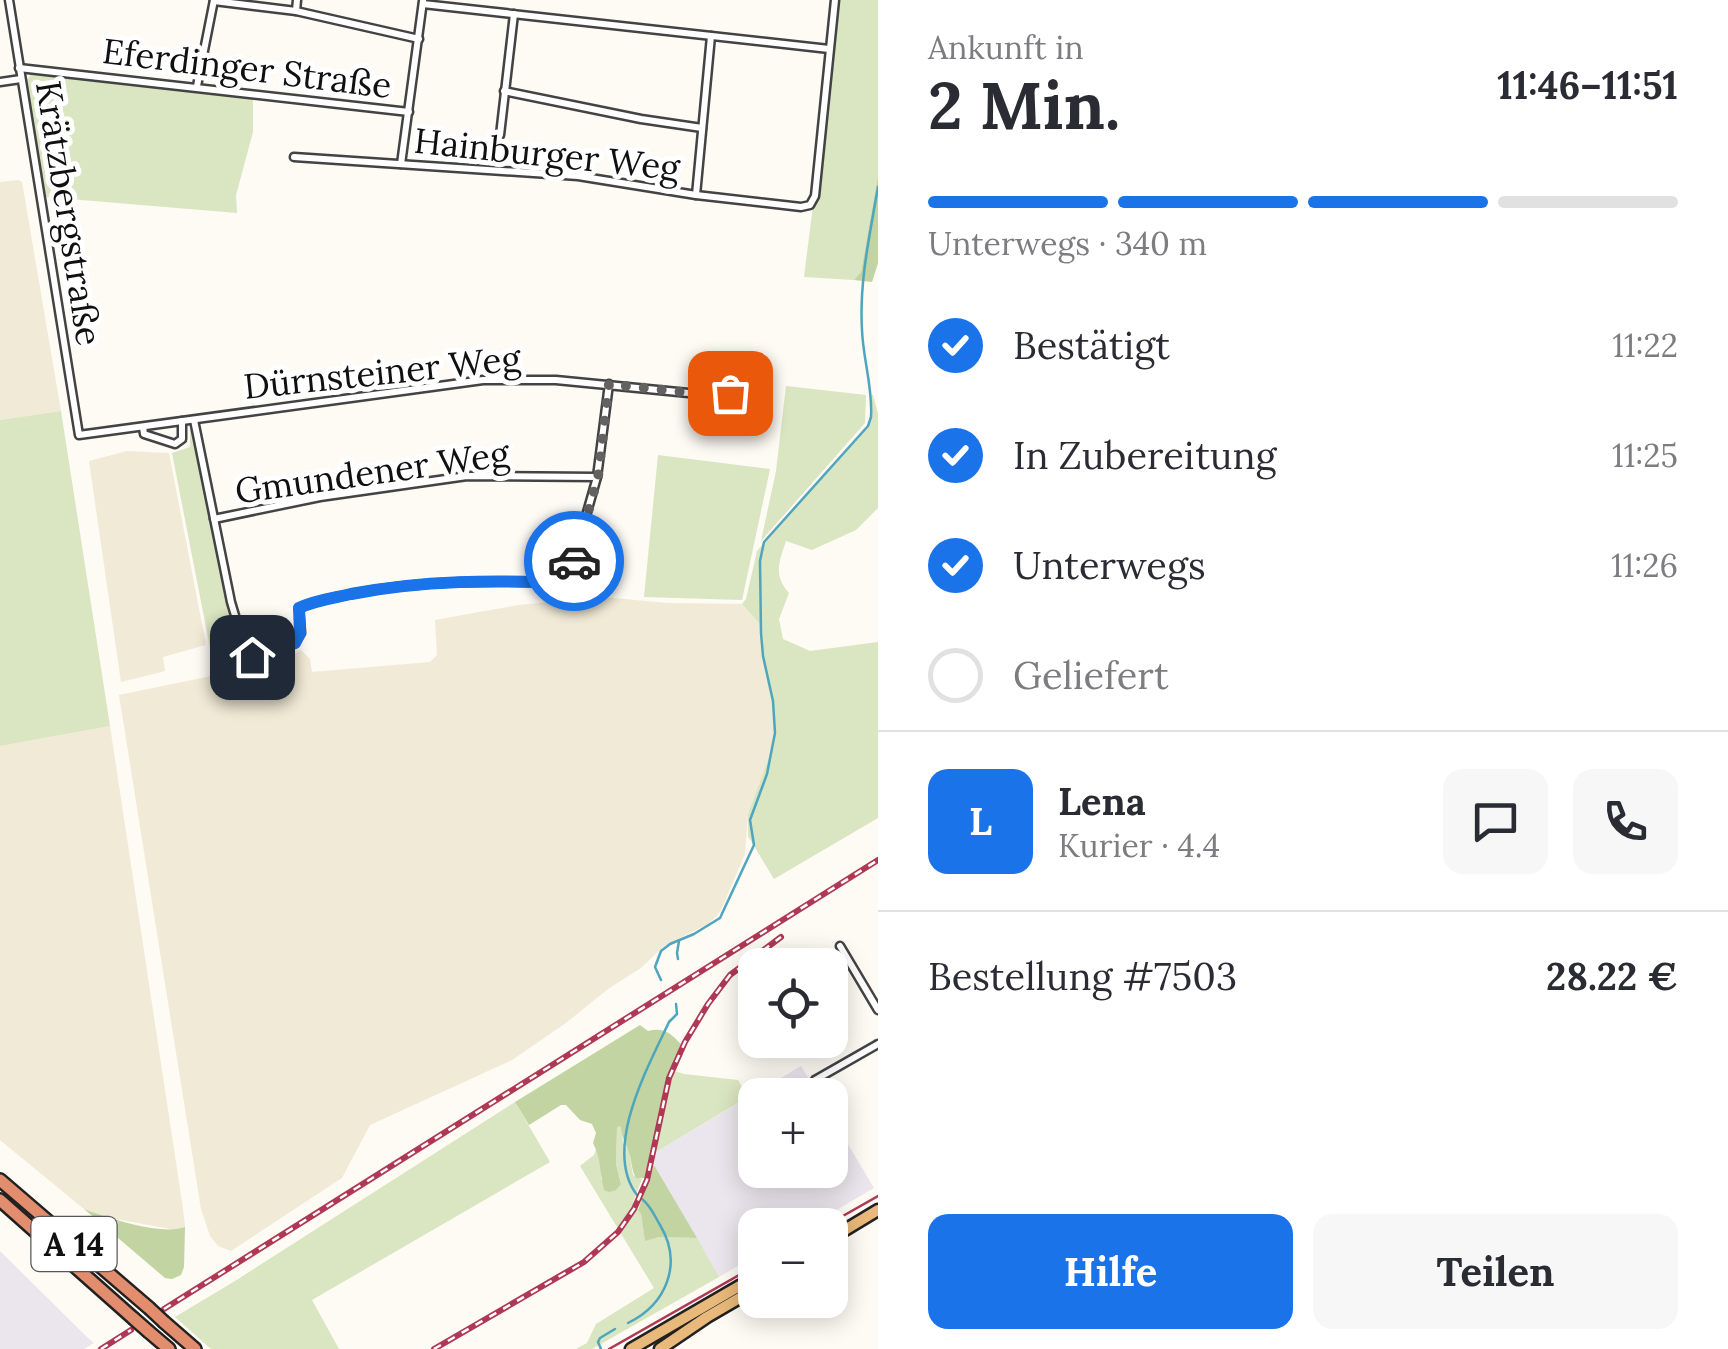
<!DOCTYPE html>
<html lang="de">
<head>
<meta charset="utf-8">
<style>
	body { margin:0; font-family:Lora,serif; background:#f7f7f7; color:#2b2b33; height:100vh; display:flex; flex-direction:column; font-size:38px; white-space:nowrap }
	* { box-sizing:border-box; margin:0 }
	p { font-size:32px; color:#7c7c81 }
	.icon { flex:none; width:55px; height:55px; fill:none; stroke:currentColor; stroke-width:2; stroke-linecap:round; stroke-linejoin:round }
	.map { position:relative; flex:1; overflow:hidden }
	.sheet { display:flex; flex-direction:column; background:#fff; width:850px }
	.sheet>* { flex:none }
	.controls { position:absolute; left:738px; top:948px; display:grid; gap:20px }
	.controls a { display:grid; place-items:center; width:110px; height:110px; border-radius:20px; background:#fff; box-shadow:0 5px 25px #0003; font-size:50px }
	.pin { position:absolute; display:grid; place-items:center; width:85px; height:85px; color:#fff; margin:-42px; border-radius:20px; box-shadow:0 5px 15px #0006 }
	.courier { position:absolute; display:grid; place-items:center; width:100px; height:100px; margin:-50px; border:8px solid #1a73e8; border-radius:50%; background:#fff; color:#222; box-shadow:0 2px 12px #0007 }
	.overview em { font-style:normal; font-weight:700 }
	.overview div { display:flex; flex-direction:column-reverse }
	.overview { display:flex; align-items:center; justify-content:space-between; height:170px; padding:0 50px }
	h1 { font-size:65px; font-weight:700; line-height:75px }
	.bar { display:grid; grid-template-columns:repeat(4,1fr); gap:15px 10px; align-content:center; height:120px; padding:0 50px }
	.bar i { height:12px; border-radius:8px; background:#e1e1e2 }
	.bar .current { background:#1a73e8 }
	.bar p { grid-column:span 4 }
	.line { display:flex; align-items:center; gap:25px; padding:0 50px; border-top:2px solid #e1e1e2 }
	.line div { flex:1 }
	.round { display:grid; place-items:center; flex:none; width:105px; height:105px; border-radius:20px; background:#f7f7f7 }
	ol { padding:0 50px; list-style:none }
	li { display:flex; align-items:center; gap:30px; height:110px }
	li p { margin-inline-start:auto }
	li .icon { padding:10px; border-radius:50%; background:#1a73e8; color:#fff; stroke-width:4 }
	li:last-child { color:#7c7c81 }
	li i { width:55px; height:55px; border:5px solid #e1e1e2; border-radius:50% }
	.primary-button { display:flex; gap:20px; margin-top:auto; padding:20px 50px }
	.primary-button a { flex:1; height:115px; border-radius:20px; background:#1a73e8; color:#fff; font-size:40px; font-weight:700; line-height:115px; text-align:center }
	.primary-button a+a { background:#f7f7f7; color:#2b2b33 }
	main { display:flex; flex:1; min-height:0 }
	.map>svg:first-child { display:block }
	.industrial { fill:#ebe6ed }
	.farmland { fill:#f1ead6 }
	.green { fill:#dae5c1 }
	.forest { fill:#c1d4a2 }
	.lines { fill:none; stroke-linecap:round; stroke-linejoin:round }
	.stream { stroke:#4ea5bd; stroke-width:2.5 }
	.street-casing { stroke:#434343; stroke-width:11 }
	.primary-casing { stroke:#212121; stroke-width:15 }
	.highway-casing { stroke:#212121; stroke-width:16 }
	.street { stroke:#fff; stroke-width:6 }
	.primary { stroke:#e8b97a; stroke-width:10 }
	.highway { stroke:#e28d6d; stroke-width:11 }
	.tram { stroke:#af3854; stroke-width:2.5 }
	.rail-casing { stroke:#af3854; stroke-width:6 }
	.rail { stroke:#fff; stroke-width:2.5; stroke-dasharray:8; stroke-linecap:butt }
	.highway-bridge-casing { stroke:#212121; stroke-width:16; stroke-linecap:butt }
	.highway-bridge { stroke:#e28d6d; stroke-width:11 }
	.done { stroke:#636260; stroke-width:10; stroke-dasharray:0 18 }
	.route { stroke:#1a73e8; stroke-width:12 }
	.labels { text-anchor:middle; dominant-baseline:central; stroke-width:10; stroke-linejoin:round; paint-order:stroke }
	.shield { fill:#fff; stroke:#585858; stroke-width:2.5 }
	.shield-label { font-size:32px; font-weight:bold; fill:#101010 }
	.street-label { font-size:35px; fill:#101010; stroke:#fff }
</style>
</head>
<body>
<main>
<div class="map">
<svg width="878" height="1349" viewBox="0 0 878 1349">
	<rect width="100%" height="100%" fill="#fefaf4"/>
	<g class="industrial">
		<path d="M801,1066L819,1095H755V1170H830V1114L874,1188L811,1225H755V1256L719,1277L654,1165L656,1152Z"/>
		<path d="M0,1251L87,1337L94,1343L84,1349H0Z"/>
	</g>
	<g class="farmland">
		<path d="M18,180L22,182L61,411L0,420V182Z"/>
		<path d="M127,451L169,453L206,645L163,657L165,671L121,682L89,461Z"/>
		<path d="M603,597L667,603L742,604L761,624L762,653L773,699L775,719L774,743L748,814L745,854L720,912L708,924L664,946L641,968L608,989L566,1023L512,1060L370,1125L342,1178L231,1251L218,1246L210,1236L201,1209L119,695L264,665L290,657L301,650L310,659L312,672L430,662L437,655L435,620L518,605Z"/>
		<path d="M110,726L183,1209L185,1227L176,1230L105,1217L84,1209L0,1140V746Z"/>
	</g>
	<g class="green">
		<path d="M839,0H878V175L861,272L854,280L804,277Z"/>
		<path d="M32,72L253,96V132L236,195L237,213L46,197L25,84Z"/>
		<path d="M786,386L866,395L865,423L761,541L776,471Z"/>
		<path d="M871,395H873L878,414V508L856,530L812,550L786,541C779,562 773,575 789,593L779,619L783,639L810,651L878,642V818L774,879L748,836V814L774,743L775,719L773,699L762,653L761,625L742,604L746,599L757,551L868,426L872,406Z"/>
		<path d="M61,411L110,726L0,746V420Z"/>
		<path d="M194,429L218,560L243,655L213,663L172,453L190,447V430Z"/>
		<path d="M658,455L770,469L742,600L644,597Z"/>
		<path d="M674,1071L684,1074L738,1080L748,1097L656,1152L667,1095Z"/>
		<path d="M515,1102L550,1162L312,1300L339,1349H211L175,1317L235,1281Z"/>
		<path d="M621,1125L623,1143L629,1151L633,1175L642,1179L633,1202L641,1214L645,1240L659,1237L697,1238L719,1277L592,1349H576L587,1343L596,1324L654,1288L580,1166L594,1155L596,1149L602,1170L601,1179L621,1183L616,1164L617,1127Z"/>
	</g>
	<g class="forest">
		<path d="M878,175V263L872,282L854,280L861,272Z"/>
		<path d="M640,1025L648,1031C664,1027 670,1033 681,1044L667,1079L652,1152L645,1178H636C632,1171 632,1164 630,1156C627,1144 621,1139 621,1126L617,1127L616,1164L621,1184L616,1190L609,1192L604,1190C600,1174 601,1158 593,1143L596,1133L592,1124L580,1120L566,1105H561L529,1125L515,1102Z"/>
		<path d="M654,1165L697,1238L659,1237L645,1241L641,1214L638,1210Z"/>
		<path d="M84,1209C108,1218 162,1236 185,1227L184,1267L181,1275L172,1279L165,1278Z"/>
	</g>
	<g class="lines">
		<g class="stream">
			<path d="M678,959L677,953L679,941"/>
			<path d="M661,980L655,967L661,951L670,944L694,934L720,918L754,845L750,820L767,774L775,733L773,701L763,656L761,633L760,561L764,542L868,426L871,417C873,388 863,359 862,330C859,282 870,234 878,187"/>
			<path d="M637,1195C602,1149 648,1067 669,1022L677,1014L676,1004"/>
			<path d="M628,1323C667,1304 683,1263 660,1225C654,1215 651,1206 642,1199"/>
			<path d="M601,1349L598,1342L600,1338L615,1329"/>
		</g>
		<defs>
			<g id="street">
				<path d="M9,0L79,435L483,380H556L719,396L729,393L746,380L762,381"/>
				<path d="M214,1L296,11L419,39"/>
				<path d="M423,4L829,49"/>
				<path d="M296,11L297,0"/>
				<path d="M19,68L409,112"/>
				<path d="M0,82L21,79"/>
				<path d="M197,86L214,0"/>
				<path d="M504,91L641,119L702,128"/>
				<path d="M500,135L514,14"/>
				<path d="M294,157L578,176L696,195L711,36"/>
				<path d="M401,164L423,1"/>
				<path d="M696,195L801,207L810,205L815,196L835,0"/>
				<path d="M194,420L231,602L242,639L252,657L295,643L301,633L299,608C316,600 334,598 351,594C423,580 495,580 567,583L597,477L609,384"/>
				<path d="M143,427L144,434L175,444L182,439V421"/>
				<path d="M214,519L320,497L467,476L597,477"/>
				<path d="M840,946L878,1010"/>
				<path d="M815,1080L878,1044"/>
			</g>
			<g id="primary">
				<path d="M830,1239L878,1210"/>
				<path d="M631,1349L755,1277"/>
				<path d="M660,1349L707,1317L755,1289"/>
			</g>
			<g id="highway">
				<path d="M0,1180L149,1308"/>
				<path d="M0,1200L133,1318"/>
				<path d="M164,1322L195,1349"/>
				<path d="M149,1332L169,1349"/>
			</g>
		</defs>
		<use href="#street" class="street-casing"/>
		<use href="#primary" class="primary-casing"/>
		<use href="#highway" class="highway-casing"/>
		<use href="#street" class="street"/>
		<use href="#primary" class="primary"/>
		<use href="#highway" class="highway"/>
		<g class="tram">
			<path d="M827,1225L878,1196"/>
			<path d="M609,1349L755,1266"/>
		</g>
		<defs>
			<g id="rail">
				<path d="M164,1309L878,860"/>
				<path d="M101,1349L131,1330"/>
				<path d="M434,1349L584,1262L618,1232L634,1209L647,1180L669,1078L685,1042L708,1004L730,975L781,937"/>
			</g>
		</defs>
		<use href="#rail" class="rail-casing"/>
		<use href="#rail" class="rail"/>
		<defs>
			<g id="highway-bridge">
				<path d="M149,1308L164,1322"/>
				<path d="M133,1318L149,1332"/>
			</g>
		</defs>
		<use href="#highway-bridge" class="highway-bridge-casing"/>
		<use href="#highway-bridge" class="highway-bridge"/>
	</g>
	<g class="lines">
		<path class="done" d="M574,561L598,477L609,384L708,395L719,396L730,393"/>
		<path class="route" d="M252,657L295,643L300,633L299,608C316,600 334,598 351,594C423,580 495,580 568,583L574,561"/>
	</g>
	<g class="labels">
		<rect class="shield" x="31.5" y="1217" width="85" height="54" rx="8"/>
		<g class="shield-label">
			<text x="74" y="1244">A 14</text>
		</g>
		<g class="street-label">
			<text transform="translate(247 68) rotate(7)">Eferdinger Straße</text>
			<text transform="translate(547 154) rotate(6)">Hainburger Weg</text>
			<text transform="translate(69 213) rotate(81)">Krätzbergstraße</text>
			<text transform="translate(382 372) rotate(-6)">Dürnsteiner Weg</text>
			<text transform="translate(372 472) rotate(-8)">Gmundener Weg</text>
		</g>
	</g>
</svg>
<div class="controls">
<a><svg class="icon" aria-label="locate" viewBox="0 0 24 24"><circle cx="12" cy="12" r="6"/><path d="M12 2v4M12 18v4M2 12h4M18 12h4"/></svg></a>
<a>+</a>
<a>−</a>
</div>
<div class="pin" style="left:730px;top:393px;background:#ea580c"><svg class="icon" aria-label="bag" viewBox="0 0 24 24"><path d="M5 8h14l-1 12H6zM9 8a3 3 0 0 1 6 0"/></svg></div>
<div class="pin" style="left:252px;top:657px;background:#1f2937"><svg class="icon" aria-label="home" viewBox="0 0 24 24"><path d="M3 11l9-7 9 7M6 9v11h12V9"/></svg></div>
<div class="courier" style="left:574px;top:561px"><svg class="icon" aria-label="car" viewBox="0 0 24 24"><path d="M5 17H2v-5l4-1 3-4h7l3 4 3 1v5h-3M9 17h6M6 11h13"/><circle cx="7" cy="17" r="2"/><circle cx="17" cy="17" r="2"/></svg></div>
</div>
<section class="sheet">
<div class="overview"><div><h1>2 Min.</h1><p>Ankunft in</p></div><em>11:46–11:51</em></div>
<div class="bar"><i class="current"></i><i class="current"></i><i class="current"></i><i></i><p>Unterwegs · 340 m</p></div>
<ol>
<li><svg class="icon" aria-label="check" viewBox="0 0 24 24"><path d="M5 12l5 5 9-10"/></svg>Bestätigt<p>11:22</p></li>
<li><svg class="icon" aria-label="check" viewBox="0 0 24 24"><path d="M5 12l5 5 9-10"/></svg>In Zubereitung<p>11:25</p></li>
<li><svg class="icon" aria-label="check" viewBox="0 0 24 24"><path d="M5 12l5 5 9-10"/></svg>Unterwegs<p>11:26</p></li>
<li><i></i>Geliefert</li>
</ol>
<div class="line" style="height:180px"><b class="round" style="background:#1a73e8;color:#fff">L</b><div><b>Lena</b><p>Kurier · 4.4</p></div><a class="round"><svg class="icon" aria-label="chat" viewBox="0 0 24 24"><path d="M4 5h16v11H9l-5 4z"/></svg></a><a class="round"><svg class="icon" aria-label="phone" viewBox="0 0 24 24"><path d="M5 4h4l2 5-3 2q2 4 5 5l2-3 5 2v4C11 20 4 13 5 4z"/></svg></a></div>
<div class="line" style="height:130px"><div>Bestellung #7503</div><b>28.22 €</b></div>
<div class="primary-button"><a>Hilfe</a><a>Teilen</a></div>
</section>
</main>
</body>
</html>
